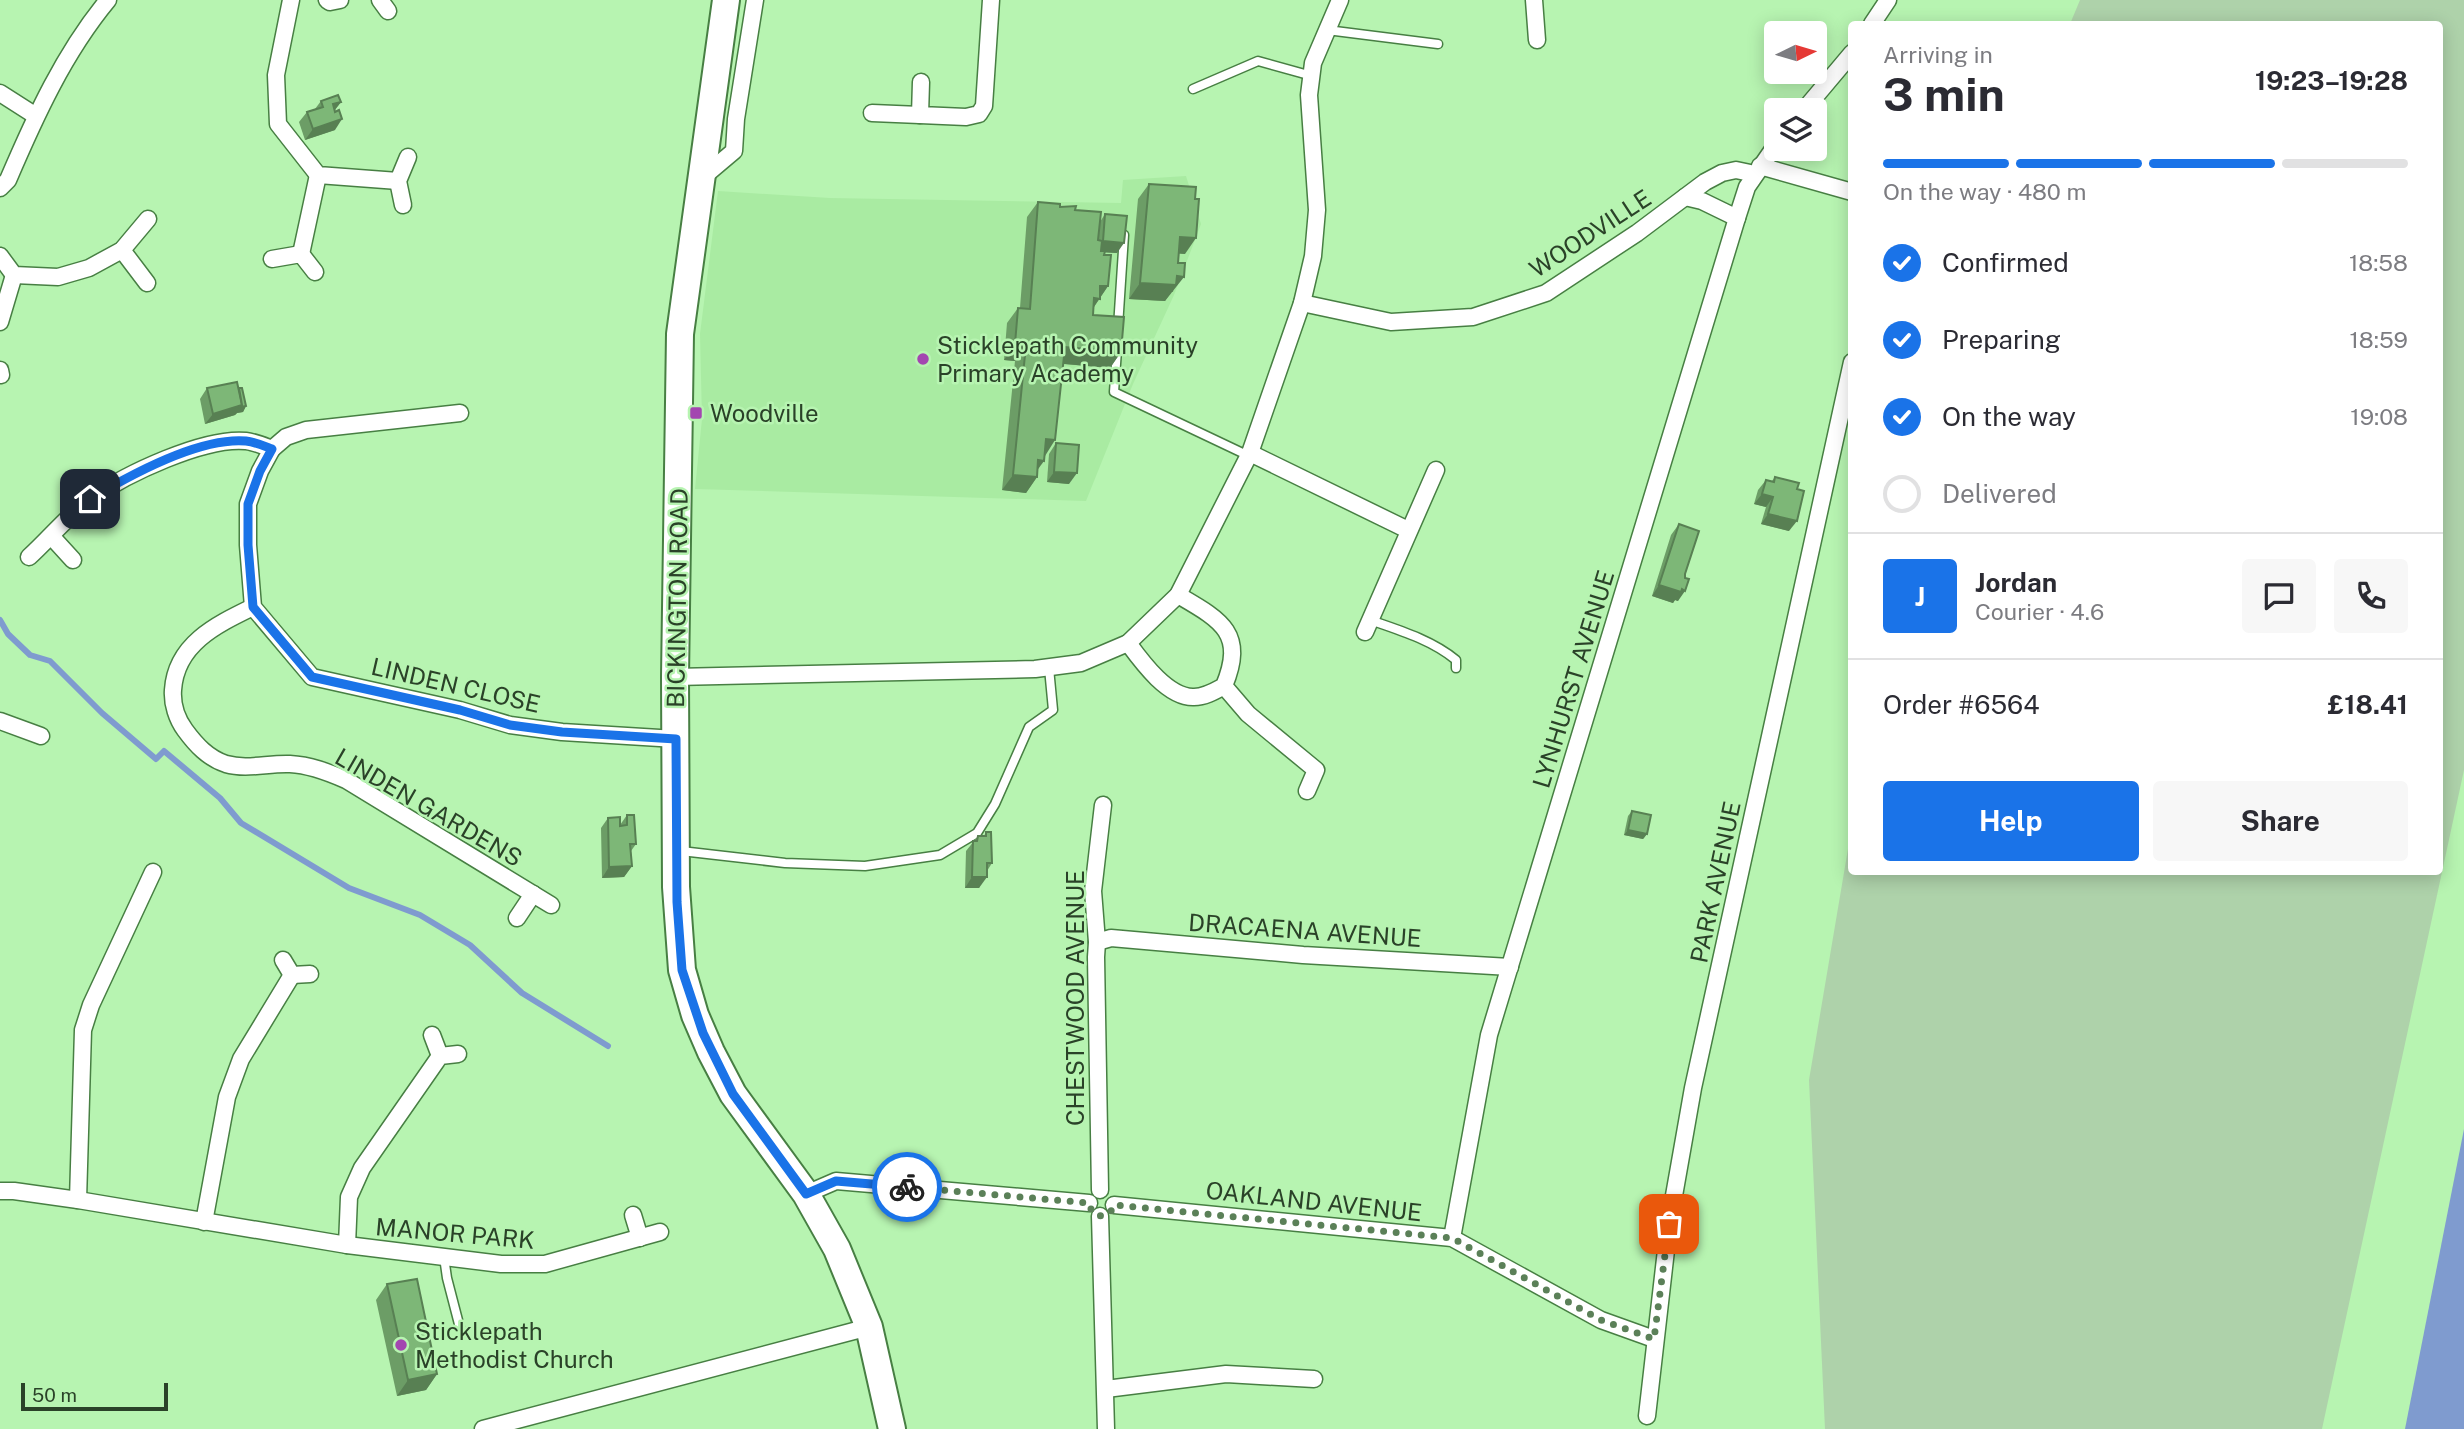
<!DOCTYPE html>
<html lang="en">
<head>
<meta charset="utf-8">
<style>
	body { margin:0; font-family:"Public Sans",sans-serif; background:#f7f7f7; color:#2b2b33; height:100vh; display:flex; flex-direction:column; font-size:26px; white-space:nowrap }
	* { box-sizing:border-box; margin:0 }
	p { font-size:23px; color:#7c7c81 }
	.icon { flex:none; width:38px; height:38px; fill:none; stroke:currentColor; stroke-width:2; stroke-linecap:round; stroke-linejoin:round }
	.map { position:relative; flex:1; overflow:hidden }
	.details { position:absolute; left:1848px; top:21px; width:595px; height:854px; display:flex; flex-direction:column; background:#fff; border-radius:7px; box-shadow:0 4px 18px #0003 }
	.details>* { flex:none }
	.needle { width:46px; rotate:85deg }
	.controls { position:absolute; left:1764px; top:21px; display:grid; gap:14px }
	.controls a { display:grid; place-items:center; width:63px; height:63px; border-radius:7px; background:#fff; box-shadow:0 4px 18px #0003; font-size:35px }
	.scale { position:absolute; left:21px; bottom:18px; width:147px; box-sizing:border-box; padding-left:7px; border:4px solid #2a4228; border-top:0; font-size:19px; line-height:24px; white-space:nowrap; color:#2a4228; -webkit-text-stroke:5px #b7f4b1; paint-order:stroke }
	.pin { position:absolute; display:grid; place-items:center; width:60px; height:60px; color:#fff; margin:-30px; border-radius:14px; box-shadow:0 4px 10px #0006 }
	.courier { position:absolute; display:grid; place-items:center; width:70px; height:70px; margin:-35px; border:5px solid #1a73e8; border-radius:50%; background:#fff; color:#222; box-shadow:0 2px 9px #0007 }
	.summary em { font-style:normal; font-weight:700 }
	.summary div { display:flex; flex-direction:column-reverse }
	.summary { display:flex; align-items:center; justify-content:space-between; height:119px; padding:0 35px }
	h1 { font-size:46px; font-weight:700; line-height:52px }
	.bar { display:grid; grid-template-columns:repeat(4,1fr); gap:10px 7px; align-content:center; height:84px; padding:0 35px }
	.bar i { height:9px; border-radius:5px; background:#e1e1e2 }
	.bar .active { background:#1a73e8 }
	.bar p { grid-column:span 4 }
	.line { display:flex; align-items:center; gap:18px; padding:0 35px; border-top:2px solid #e1e1e2 }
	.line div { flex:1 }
	.round { display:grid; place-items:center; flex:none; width:74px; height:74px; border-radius:7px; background:#f7f7f7 }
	ol { padding:0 35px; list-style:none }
	li { display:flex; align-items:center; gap:21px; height:77px }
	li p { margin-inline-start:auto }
	li .icon { padding:7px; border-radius:50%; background:#1a73e8; color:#fff; stroke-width:4 }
	li:last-child { color:#7c7c81 }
	li i { width:38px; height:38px; border:4px solid #e1e1e2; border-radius:50% }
	.button { display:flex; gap:14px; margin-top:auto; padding:14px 35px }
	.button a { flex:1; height:80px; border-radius:7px; background:#1a73e8; color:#fff; font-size:28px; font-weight:700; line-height:80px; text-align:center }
	.button a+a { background:#f7f7f7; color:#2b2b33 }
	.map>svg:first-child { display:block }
	.built { fill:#a9eba2 }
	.green { fill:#aed2aa }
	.water { fill:#7f9bcf }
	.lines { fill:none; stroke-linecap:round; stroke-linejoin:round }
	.stream { stroke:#7f9bcf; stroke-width:6 }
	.service-casing { stroke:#477f43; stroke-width:11 }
	.minor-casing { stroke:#477f43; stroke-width:19 }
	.primary-casing { stroke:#477f43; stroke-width:30 }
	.service { stroke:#fff; stroke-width:8 }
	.minor { stroke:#fff; stroke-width:16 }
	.primary { stroke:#fff; stroke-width:26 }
	.wall { fill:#6c9d66 }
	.shaded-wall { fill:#588053 }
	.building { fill:#7db777; stroke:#588053; stroke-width:2 }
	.done { stroke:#5b8058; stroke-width:7; stroke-dasharray:0 12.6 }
	.route { stroke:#1a73e8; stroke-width:9 }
	.poi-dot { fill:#a346b0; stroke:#b7f4b1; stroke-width:2.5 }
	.labels { text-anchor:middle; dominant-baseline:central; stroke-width:5; stroke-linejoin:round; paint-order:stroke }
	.street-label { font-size:24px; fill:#2a4228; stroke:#b7f4b1 }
	.poi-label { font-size:24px; fill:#2a4228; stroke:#b7f4b1; text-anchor:start }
</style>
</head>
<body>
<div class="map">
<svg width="2464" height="1429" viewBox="0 0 2464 1429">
	<rect width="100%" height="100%" fill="#b7f4b1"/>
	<path class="built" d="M1186,176L1201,224L1174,295L1133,384L1086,501L695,489L702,419L700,334L718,191L830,198L1121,203L1123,180Z"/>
	<path class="green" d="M2080,0H2464V770L2322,1429H1825L1809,1080L1851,831L1852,872H2440V24H2070Z"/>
	<path class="water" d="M2464,1129V1429H2405Z"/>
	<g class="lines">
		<path class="stream" d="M0,620L8,634L30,655L50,661L102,713L156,759L164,751L220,798L241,823L349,888L420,915L470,945L522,993L608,1046"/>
		<defs>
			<g id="service">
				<path d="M1327,30L1438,44"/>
				<path d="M1193,89L1258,61L1312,76"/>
				<path d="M1118,327L1124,235"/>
				<path d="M1117,350L1114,392L1249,456"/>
				<path d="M1370,620C1399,630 1432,640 1456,660V668"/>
				<path d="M681,851L785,863L865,866L940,855L977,833L995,804L1029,727L1053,710L1049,668"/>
				<path d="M444,1257L447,1278L460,1328"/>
			</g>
			<g id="minor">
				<path d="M291,0L276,75L278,124L318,175L398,181"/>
				<path d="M327,0L330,2L340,0"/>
				<path d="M380,0L388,11"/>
				<path d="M1534,0L1537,40"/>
				<path d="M1872,24L1888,0"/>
				<path d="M921,82L920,115L966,117L979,114L984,106L991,0"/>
				<path d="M0,93L36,116"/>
				<path d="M1804,110L1852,53"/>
				<path d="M872,113L920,115"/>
				<path d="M1760,166L1852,192"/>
				<path d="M702,178L734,151L736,119L755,0"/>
				<path d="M0,188L8,180C35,117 64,53 108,0"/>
				<path d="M1685,197L1702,201L1737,218"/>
				<path d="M403,205L398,181L408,157"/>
				<path d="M122,250L147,283"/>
				<path d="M301,254L318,175"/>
				<path d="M0,256L14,275L58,277L89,268L122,250L148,219"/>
				<path d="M272,259L301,254L315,272"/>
				<path d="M1302,303L1391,322L1473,317L1546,293L1637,233L1705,182L1722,173L1736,170L1755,174"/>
				<path d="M0,322L14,275"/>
				<path d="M0,370L1,375"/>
				<path d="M272,449L260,471L248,504V545L253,607L312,677L460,710L510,725L562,732L676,739"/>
				<path d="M1250,453L1408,530"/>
				<path d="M52,537L73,560"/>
				<path d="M29,557C49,539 70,513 92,498C126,474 204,437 246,441C255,442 264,446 272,449L286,437L306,430L460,413"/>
				<path d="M253,607C216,625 176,644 173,690C172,704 177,719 185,730C196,745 208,758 226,764C247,770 268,763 290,764C310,765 328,772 346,780L551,905"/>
				<path d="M1365,632L1436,470"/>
				<path d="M1128,643C1142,662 1168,698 1194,697C1205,697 1215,691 1224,686C1246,633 1221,620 1178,595"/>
				<path d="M675,677L1035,669L1081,663L1128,643L1178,595L1250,453L1302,303L1313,256L1317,210L1309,95L1313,63L1340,0"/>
				<path d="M1224,686L1248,714L1316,770L1307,791"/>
				<path d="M0,721L41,736"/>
				<path d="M517,918L533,894"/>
				<path d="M1097,942L1111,938L1303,955L1510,967"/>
				<path d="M283,960L292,975L310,974"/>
				<path d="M432,1035L440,1056"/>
				<path d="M1100,1190L1096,957L1097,942L1093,891L1103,805"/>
				<path d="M0,1191H14L78,1200L347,1245L501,1264H545L660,1232"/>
				<path d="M806,1194L836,1181L1089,1203"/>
				<path d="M78,1200L83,1030L91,1005L153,872"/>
				<path d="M1114,1205L1452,1238L1601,1320L1654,1339"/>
				<path d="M633,1215L640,1238"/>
				<path d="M1100,1216L1106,1429"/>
				<path d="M204,1222L227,1097L241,1059L292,975"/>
				<path d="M1452,1238L1489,1035L1737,218L1747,187L1776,145"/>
				<path d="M347,1245L349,1197L362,1168L440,1056L458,1054"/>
				<path d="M1106,1389L1226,1374L1314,1379"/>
				<path d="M1647,1416L1669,1224L1693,1088L1852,362"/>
				<path d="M483,1429L869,1327"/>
			</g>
			<path id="primary" d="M726,0L680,334L675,677L676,887L682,970L695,1015L711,1052L733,1094L806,1194L837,1249L869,1327L892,1429"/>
		</defs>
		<use href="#service" class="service-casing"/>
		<use href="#minor" class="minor-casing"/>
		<use href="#primary" class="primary-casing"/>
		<use href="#service" class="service"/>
		<use href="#minor" class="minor"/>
		<use href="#primary" class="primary"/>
	</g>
	<g class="wall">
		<path d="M321,101L341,102L335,110V130L305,140L299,122L307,112L315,109Z"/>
		<path d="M1149,184L1185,254L1179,253L1173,292H1171L1165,301L1129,299L1138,199Z"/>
		<path d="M1038,202L1075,210L1100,222L1105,214L1117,253L1104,252L1108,286L1094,307L1093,315L1121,352L1110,368L1064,364L1045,455L1037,470V477L1026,493L1002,490L1015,361L1004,360L1007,323L1018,308H1020L1027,217Z"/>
		<path d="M207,388H239L246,406L243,412L237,413L235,415L205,424L200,399Z"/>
		<path d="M1056,443L1069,484L1047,482L1049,454Z"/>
		<path d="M1775,477L1789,531L1761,524L1766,507L1754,504L1758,490L1766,480L1772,481Z"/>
		<path d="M1679,524L1685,574L1678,601L1675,600L1673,603L1652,596L1671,535Z"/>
		<path d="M1632,811L1647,834L1643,839L1624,835L1628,816Z"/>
		<path d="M627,815L636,844L631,851L632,866L624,877L602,878L601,828L608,818L620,825Z"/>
		<path d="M986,832L992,863L987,871L979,888H965L966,851L978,836H984Z"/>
		<path d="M387,1284L437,1374L426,1390L397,1396L376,1300Z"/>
	</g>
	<g class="shaded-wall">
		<path d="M341,102L333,112V104Z"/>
		<path d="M342,119L335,130L305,140L313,129Z"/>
		<path d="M1180,237L1196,238L1185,254L1169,253Z"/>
		<path d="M1103,241L1124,243L1117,253L1096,252Z"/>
		<path d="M1177,276L1184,277L1165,301L1129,299L1140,283Z"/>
		<path d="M1100,286H1108L1089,314H1083Z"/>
		<path d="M1015,344L1026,345L1015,361L1004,360Z"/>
		<path d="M1065,347L1121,352L1110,368L1054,363Z"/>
		<path d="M242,405L246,406L243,412L237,413L235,415L205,424L213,414Z"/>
		<path d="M1046,439L1055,440L1045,456Z"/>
		<path d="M1038,460L1044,461L1033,476Z"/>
		<path d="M1054,472L1077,473L1069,484L1047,482Z"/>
		<path d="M1013,475L1037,477L1026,493L1002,490Z"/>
		<path d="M1762,494L1773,497L1766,507L1754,504Z"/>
		<path d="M1768,514L1797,521L1789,531L1761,524Z"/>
		<path d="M1659,585L1682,589L1685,591L1678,601L1675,600L1673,603L1652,596Z"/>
		<path d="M1628,830L1647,834L1643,839L1624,835Z"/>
		<path d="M632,866L624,877L602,878L609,867Z"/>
		<path d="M972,877H987L979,888H965Z"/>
		<path d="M437,1374L426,1390L397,1396L408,1380Z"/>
	</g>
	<g class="building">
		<path d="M338,95L341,102L333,104L335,112L339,110L342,119L313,129L307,112L323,107L321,101Z"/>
		<path d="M1149,184L1196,187L1195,199H1199L1196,238L1180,237L1178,263H1185L1184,277L1177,276L1176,285L1140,283Z"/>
		<path d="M1038,202L1060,204V207L1076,206L1075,210L1101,212L1098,240L1102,241L1101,251H1105L1104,255H1111L1108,286H1100V299L1094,298L1093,315L1124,317L1121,352L1065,347L1055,440L1046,439L1044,461L1038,460L1037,477L1013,475L1026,345L1015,344L1018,308L1030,309Z"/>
		<path d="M1105,214L1127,216L1124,243L1103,241Z"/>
		<path d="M237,382L242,405L213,414L207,388Z"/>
		<path d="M239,388H242L246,406L240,407L242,405Z"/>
		<path d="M1056,443L1079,445L1077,473L1054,472Z"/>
		<path d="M1775,477L1799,483L1797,489L1804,491L1797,521L1768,514L1773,497L1762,494L1766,480L1774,482Z"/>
		<path d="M1679,524L1699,531L1685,574V578L1689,579L1685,591L1682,589L1681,592L1659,585Z"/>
		<path d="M1632,811L1651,815L1647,834L1628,830Z"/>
		<path d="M627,815H634L636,844H630L632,866L609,867L608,818L620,817V826L627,825Z"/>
		<path d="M986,832H991L992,863H987V877H972L973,841H977L978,836H986Z"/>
		<path d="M417,1279L437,1374L408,1380L387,1284Z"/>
	</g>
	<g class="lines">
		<path class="done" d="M907,1187L1089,1203L1092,1212L1100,1216L1110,1213L1114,1205L1452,1238L1601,1320L1654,1339L1669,1224"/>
		<path class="route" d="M90,499C130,475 199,437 246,441C255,442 264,446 272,449L260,471L248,504V545L253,607L312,677L460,710L510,725L562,732L676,739L677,902L682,970L703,1033L733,1094L806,1194L836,1181L907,1187"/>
	</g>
	<g class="poi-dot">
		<circle cx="923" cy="359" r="7"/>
		<rect x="689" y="406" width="14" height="14" rx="3.5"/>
		<circle cx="401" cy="1345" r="7"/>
	</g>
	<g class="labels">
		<g class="street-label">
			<text transform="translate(1590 233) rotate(-33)">WOODVILLE</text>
			<text transform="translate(677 598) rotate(-89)">BICKINGTON ROAD</text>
			<text transform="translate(1573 679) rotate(-73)">LYNHURST AVENUE</text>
			<text transform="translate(456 685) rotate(13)">LINDEN CLOSE</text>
			<text transform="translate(429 807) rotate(30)">LINDEN GARDENS</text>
			<text transform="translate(1715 882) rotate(-78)">PARK AVENUE</text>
			<text transform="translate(1305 930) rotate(4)">DRACAENA AVENUE</text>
			<text transform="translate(1075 998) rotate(-90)">CHESTWOOD AVENUE</text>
			<text transform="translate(1314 1201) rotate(6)">OAKLAND AVENUE</text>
			<text transform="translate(455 1233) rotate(5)">MANOR PARK</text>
		</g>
		<g class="poi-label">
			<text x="937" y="345">Sticklepath Community<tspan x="937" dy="28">Primary Academy</tspan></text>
			<text x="710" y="413">Woodville</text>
			<text x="415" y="1331">Sticklepath<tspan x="415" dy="28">Methodist Church</tspan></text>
		</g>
	</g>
</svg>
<div class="controls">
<a><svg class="needle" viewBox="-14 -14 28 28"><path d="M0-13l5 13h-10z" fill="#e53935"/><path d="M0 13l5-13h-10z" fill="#7c7c81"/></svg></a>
<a><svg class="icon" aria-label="layers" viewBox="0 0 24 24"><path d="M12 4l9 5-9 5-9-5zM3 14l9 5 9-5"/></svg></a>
</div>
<div class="scale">50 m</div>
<div class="pin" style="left:1669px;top:1224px;background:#ea580c"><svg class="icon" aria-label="bag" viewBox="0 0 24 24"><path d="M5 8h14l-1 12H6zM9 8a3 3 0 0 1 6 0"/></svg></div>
<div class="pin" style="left:90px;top:499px;background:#1f2937"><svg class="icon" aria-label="home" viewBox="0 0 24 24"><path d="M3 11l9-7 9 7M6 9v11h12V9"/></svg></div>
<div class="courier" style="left:907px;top:1187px"><svg class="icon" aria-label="bike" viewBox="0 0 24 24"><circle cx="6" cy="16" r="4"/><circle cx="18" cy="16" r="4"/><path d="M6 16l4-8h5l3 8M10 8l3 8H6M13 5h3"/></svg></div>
<section class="details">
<div class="summary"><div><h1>3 min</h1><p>Arriving in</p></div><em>19:23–19:28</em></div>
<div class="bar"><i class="active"></i><i class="active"></i><i class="active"></i><i></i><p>On the way · 480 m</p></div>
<ol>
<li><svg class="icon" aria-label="check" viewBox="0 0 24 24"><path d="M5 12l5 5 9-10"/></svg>Confirmed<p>18:58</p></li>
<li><svg class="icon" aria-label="check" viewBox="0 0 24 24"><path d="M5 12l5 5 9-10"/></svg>Preparing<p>18:59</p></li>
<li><svg class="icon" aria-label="check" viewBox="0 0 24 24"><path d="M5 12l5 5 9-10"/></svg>On the way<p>19:08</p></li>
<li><i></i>Delivered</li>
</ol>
<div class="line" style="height:126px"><b class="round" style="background:#1a73e8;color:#fff">J</b><div><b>Jordan</b><p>Courier · 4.6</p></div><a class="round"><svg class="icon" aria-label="chat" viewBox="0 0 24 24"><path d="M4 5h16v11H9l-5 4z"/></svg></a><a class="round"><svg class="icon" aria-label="phone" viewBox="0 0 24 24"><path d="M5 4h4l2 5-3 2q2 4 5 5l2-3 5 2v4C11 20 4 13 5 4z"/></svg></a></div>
<div class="line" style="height:91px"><div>Order #6564</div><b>£18.41</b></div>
<div class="button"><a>Help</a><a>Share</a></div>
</section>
</div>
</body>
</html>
